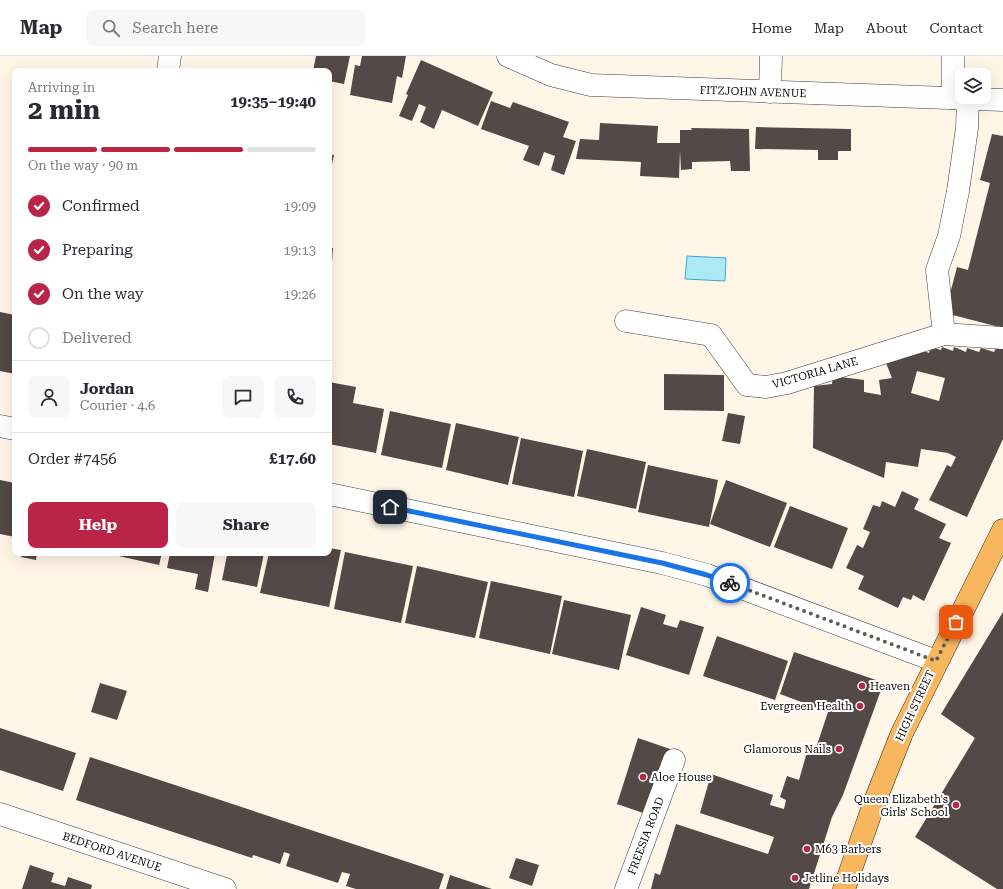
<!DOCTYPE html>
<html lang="en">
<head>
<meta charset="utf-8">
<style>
	body { margin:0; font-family:"Roboto Serif",serif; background:#f7f7f7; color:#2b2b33; height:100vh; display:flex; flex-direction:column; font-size:15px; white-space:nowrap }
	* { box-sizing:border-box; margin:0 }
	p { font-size:13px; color:#7c7c81 }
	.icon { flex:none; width:22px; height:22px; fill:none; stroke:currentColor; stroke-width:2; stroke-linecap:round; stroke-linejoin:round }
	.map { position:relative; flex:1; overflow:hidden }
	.drawer { position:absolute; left:12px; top:12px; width:320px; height:488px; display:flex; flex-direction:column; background:#fff; border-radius:8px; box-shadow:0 4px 16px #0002 }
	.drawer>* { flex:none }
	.fabs { position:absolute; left:955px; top:12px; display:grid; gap:8px }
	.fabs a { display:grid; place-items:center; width:36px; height:36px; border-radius:8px; background:#fff; box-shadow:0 4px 16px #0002; font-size:20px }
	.pin { position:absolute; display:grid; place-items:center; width:34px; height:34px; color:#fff; margin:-17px; border-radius:8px; box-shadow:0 2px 6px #0006 }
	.courier { position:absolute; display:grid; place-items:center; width:40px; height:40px; margin:-20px; border:3px solid #1a73e8; border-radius:50%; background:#fff; color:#222; box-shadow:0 1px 5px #0007 }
	.headline em { font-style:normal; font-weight:700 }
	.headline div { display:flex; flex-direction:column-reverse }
	.headline { display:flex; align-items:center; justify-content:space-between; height:68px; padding:0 16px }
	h1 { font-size:26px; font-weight:700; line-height:30px }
	.bar { display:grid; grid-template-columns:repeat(4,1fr); gap:6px 4px; align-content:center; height:48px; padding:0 16px }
	.bar i { height:5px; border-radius:3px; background:#e1e1e2 }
	.bar .current { background:#b92447 }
	.bar p { grid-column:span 4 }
	.line { display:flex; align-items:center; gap:10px; padding:0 16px; border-top:1px solid #e1e1e2 }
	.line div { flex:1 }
	.round { display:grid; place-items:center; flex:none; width:42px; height:42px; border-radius:8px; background:#f7f7f7 }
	ol { padding:0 16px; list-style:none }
	li { display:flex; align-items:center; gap:12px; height:44px }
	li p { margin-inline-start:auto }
	li .icon { padding:4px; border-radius:50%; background:#b92447; color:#fff; stroke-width:4 }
	li:last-child { color:#7c7c81 }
	li i { width:22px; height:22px; border:2px solid #e1e1e2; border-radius:50% }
	.cta { display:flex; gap:8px; margin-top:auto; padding:8px 16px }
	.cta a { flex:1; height:46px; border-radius:8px; background:#b92447; color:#fff; font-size:16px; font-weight:700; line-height:46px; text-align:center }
	.cta a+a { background:#f7f7f7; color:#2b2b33 }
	header { display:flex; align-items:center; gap:24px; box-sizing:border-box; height:56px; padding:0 20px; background:#fff; border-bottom:1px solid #e1e1e2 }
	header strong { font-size:19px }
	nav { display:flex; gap:22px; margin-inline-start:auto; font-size:14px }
	.search { width:280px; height:36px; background:#f7f7f7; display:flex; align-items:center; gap:10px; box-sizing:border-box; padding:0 14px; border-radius:8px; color:#7c7c81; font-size:15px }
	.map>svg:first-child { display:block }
	.water { fill:#ade8f5; stroke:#35accc }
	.building { fill:#534947; fill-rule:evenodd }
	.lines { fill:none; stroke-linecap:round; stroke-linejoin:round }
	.minor-casing { stroke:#3d3d3d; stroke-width:23 }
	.major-casing { stroke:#1b1b1b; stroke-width:23 }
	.minor { stroke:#fff; stroke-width:22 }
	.major { stroke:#f8b65f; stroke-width:22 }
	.done { stroke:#605d58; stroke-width:4; stroke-dasharray:0 7.2 }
	.route { stroke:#1a73e8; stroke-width:5 }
	.poi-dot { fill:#b92447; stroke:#fff; stroke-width:1.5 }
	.labels { text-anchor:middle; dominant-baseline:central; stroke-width:4; stroke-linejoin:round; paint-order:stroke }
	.street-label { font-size:11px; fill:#0a0a0a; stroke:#fff }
	.poi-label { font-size:11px; fill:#0a0a0a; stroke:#fff; text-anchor:start }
</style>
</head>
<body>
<header>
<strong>Map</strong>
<div class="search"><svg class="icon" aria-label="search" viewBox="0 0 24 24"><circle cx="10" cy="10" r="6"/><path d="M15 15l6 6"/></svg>Search here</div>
<nav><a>Home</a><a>Map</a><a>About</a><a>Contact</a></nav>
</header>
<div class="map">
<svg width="1003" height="833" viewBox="0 0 1003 833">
	<rect width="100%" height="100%" fill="#fff6e8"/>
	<path class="water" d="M687,200L726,202L725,225L685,223Z"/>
	<g class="building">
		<path d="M316,0H350L344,28L329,25V15H313Z"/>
		<path d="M362,0H406L402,22L397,20L392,47L350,39L355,9L360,10Z"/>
		<path d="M421,4L493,36L478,70L442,54L434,73L420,66L426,51L419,48L412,65L399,60L408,39L406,38Z"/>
		<path d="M491,45L510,52L513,46L569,66L563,81L576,85L564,119L551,114L555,100L544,96L539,110L523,104L529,90L481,73Z"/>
		<path d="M600,67L658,70L657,87H680V74H692L691,72L749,73L750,115H731L730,105L692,106V113L681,114L680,95L679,122L640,120L641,106L576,103L580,83L599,84Z"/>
		<path d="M756,71L851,73V95H838V104H818V94L755,93Z"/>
		<path d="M992,78L1003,80V272L945,257L957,211L968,214L990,127L980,124Z"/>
		<path d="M329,98L334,99L331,113H329Z"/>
		<path d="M329,192H333L332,206H329Z"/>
		<path d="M0,256L15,259V318L0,315Z"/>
		<path d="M997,290L1003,291V383L967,461L929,444L947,409L951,411L956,401L948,397L921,393L918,411L886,406L884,422L813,392L814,330L832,328L833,320L864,324V336L881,339L879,324L892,322L886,307L919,293L929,297L931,291L941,294L942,291L953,295L954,291L966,296L967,292L979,296L981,292L994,296ZM917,315L945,322L939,345L911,337Z"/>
		<path d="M664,318L724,319V355L664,354Z"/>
		<path d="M329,326L356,331L353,347L384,353L376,397L329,388Z"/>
		<path d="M390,355L451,368L442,412L381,399Z"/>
		<path d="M728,357L745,360L740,388L722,385Z"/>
		<path d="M456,367L519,381L508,429L446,414Z"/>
		<path d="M521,382L583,395L574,441L512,428Z"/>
		<path d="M587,393L646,406L636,453L577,440Z"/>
		<path d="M648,409L718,424L709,471L638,456Z"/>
		<path d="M0,424L15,427V481L0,478Z"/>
		<path d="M726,424L787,447L770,491L710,468Z"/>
		<path d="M902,435L919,443L914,453L946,468L939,482L951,487L924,545L913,539L911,544L903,541L898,552L858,533L864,520L846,512L857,489L863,492L870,476L863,473L873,449L880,451L882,445L895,451Z"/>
		<path d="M790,450L848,472L832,513L774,491Z"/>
		<path d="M329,492L341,494L329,551L260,537L269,497H329Z"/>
		<path d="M345,496L413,510L401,567L334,553Z"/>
		<path d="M22,497H37L36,504L21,501Z"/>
		<path d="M105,497H162L159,509Z"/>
		<path d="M170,497H215L208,536L195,533L198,518L167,512Z"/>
		<path d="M219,497H264L257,531L222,524L227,499Z"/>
		<path d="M417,510L488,526L475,582L405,567Z"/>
		<path d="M491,525L562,540L550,598L479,582Z"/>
		<path d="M564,544L631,559L619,614L552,598Z"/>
		<path d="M641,551L666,559L663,568L677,572L680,564L704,571L689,619L626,599Z"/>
		<path d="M1003,556V833H997L915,781L975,682L941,658Z"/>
		<path d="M717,580L788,605L775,644L703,620Z"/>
		<path d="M794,596L876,624L881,634L843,739L832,761L809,833H651L655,817L660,819L676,768L768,798L774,781L700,757L711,718L773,739L770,749L784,753L786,744L780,741L787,720L799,724L807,696L814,698L828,656L780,638Z"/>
		<path d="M100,627L127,635L117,664L91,656Z"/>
		<path d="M0,672L76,697L63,735L0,714Z"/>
		<path d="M638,682L670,693L649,759L617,748Z"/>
		<path d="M90,701L444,818L439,833H356L346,830L350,818L342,816L338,827L286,810L290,798L284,796L280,808L253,799L252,802L76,744Z"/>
		<path d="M516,802L539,809L532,830L509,822Z"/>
		<path d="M30,809L54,817L51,826L65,830L68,821L92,829L91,833H22Z"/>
		<path d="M450,819L492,833H446Z"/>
	</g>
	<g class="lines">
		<defs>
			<g id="minor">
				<path d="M508,0L551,19L591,29L1003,44"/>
				<path d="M168,15L170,0"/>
				<path d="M770,36L771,0"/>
				<path d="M953,42V0"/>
				<path d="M626,265L711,279L747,329L766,331L787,327L944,278L1003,282"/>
				<path d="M944,278L937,214L949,180L958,135L967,72L968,42"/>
				<path d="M0,370L15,373"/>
				<path d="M329,438L662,507L707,519L936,605"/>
				<path d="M0,758L225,833"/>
				<path d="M626,833L674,704"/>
			</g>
			<path id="major" d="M844,833L875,745L902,677L1003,474"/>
		</defs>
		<use href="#minor" class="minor-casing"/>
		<use href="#major" class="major-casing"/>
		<use href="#minor" class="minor"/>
		<use href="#major" class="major"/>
	</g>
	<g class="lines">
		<path class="done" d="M730,527L936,605L956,566"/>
		<path class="route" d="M390,451L662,507L707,519L730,527"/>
	</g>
	<g class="poi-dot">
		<circle cx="862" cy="630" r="4"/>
		<circle cx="860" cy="650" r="4"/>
		<circle cx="839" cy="693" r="4"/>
		<circle cx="643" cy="721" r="4"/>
		<circle cx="956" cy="749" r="4"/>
		<circle cx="807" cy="793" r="4"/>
		<circle cx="795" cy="822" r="4"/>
	</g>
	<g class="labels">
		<g class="street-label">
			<text transform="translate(753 36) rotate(2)">FITZJOHN AVENUE</text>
			<text transform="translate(815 317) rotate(-16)">VICTORIA LANE</text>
			<text transform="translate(915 650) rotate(-65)">HIGH STREET</text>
			<text transform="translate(646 780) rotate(-69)">FREESIA ROAD</text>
			<text transform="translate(112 796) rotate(18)">BEDFORD AVENUE</text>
		</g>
		<g class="poi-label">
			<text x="870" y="630">Heaven</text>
			<text x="852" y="650" text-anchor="end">Evergreen Health</text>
			<text x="831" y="693" text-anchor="end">Glamorous Nails</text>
			<text x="651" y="721">Aloe House</text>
			<text x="948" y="743" text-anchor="end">Queen Elizabeth's<tspan x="948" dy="13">Girls' School</tspan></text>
			<text x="815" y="793">M63 Barbers</text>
			<text x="803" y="822">Jetline Holidays</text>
		</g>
	</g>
</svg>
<div class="fabs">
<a><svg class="icon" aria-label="layers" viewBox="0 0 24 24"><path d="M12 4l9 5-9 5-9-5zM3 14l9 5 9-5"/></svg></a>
</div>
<div class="pin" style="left:956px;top:566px;background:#ea580c"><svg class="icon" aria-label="bag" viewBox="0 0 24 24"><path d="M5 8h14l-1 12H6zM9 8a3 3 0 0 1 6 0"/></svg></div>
<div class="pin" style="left:390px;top:451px;background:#1f2937"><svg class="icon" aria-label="home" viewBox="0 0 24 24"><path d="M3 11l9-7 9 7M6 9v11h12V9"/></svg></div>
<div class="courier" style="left:730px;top:527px"><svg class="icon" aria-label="bike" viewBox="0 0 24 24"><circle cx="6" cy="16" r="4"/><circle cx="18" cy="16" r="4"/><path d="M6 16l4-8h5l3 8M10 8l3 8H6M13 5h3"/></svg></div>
<section class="drawer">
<div class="headline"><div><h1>2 min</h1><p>Arriving in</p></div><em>19:35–19:40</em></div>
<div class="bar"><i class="current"></i><i class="current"></i><i class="current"></i><i></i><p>On the way · 90 m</p></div>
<ol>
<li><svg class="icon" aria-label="check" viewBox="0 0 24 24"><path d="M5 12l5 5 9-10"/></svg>Confirmed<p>19:09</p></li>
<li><svg class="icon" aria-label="check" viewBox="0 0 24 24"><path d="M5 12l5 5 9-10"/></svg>Preparing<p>19:13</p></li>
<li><svg class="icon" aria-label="check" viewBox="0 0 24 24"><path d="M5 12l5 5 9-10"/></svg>On the way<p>19:26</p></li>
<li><i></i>Delivered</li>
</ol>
<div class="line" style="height:72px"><a class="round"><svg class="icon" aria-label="person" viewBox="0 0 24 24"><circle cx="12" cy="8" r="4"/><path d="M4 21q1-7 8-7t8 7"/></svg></a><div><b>Jordan</b><p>Courier · 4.6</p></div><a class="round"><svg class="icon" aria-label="chat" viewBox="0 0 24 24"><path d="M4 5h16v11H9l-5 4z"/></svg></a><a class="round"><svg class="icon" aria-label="phone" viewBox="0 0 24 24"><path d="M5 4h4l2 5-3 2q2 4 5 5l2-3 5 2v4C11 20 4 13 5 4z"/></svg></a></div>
<div class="line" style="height:52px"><div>Order #7456</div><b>£17.60</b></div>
<div class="cta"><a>Help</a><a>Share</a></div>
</section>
</div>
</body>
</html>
